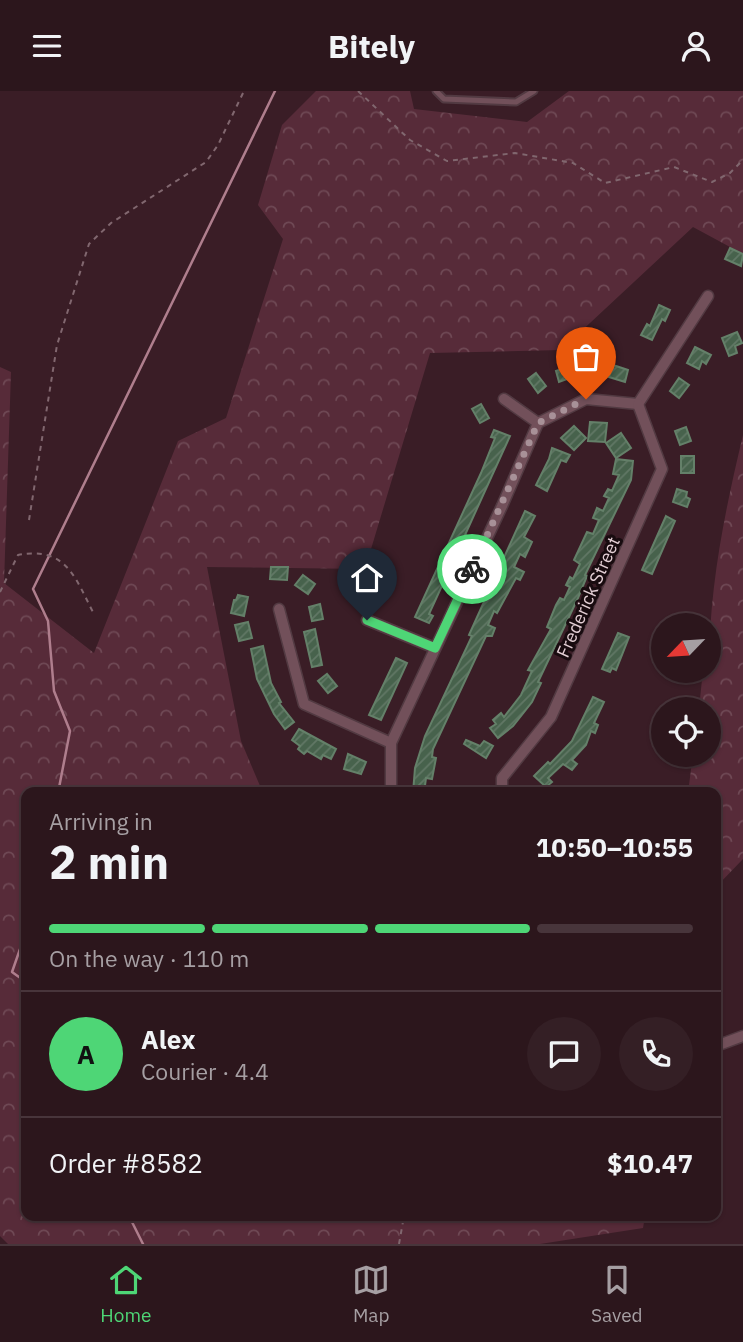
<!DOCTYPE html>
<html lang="en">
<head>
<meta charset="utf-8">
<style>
	body { margin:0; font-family:"IBM Plex Sans",sans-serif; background:#341f25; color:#f1f3f6; height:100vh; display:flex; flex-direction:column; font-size:26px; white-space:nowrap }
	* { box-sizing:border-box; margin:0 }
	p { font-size:23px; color:#a69fa3 }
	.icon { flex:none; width:38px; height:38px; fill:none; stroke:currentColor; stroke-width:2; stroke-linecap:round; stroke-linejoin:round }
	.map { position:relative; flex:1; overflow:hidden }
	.drawer { position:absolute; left:21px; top:696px; width:700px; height:434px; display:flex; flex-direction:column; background:#2c161c; border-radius:14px; box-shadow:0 2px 5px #0004,0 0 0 2px #48353b }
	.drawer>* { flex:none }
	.needle { width:46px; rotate:245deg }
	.fabs { position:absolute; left:651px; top:522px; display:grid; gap:14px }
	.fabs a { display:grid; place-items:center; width:70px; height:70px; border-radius:50%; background:#2c161c; box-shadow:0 2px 5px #0004,0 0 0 2px #48353b; font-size:35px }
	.pin { position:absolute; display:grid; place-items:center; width:60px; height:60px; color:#fff; margin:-72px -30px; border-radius:50% 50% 50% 0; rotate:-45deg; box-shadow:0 0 7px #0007 }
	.pin .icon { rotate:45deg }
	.courier { position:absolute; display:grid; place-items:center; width:70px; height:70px; margin:-35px; border:5px solid #4ed676; border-radius:50%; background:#fff; color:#222; box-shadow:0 2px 9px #0007 }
	.head em { font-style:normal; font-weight:700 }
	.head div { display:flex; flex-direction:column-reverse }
	.head { display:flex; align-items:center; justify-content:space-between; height:119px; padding:0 28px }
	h1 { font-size:46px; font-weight:700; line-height:52px }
	.bar { display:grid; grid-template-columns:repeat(4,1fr); gap:10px 7px; align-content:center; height:84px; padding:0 28px }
	.bar i { height:9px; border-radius:5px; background:#48353b }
	.bar .current { background:#4ed676 }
	.bar p { grid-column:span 4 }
	.line { display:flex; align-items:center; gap:18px; padding:0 28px; border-top:2px solid #48353b }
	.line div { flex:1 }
	.round { display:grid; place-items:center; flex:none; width:74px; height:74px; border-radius:37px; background:#341f25 }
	header { display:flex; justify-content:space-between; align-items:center; height:91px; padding:0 28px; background:#2c161c; font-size:32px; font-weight:700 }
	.tabs { display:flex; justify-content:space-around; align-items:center; height:98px; border-top:2px solid #48353b; background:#2c161c; font-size:19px; color:#a69fa3 }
	.tabs a { display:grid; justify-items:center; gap:4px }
	.tabs .current { color:#4ed676 }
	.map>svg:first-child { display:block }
	.forest { fill:url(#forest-crowns) }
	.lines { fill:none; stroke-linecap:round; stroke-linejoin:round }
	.stream { stroke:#af7e8d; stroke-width:2.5 }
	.building { fill:url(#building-hatch); stroke:#648069; stroke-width:2 }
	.lane-casing { stroke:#523a42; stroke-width:9 }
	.street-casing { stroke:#523a42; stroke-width:13 }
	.path { stroke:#81676f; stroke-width:2; stroke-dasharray:5 5; stroke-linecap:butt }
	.lane { stroke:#72505a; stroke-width:5 }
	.street { stroke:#72505a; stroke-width:10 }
	.done { stroke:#a89198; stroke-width:7; stroke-dasharray:0 12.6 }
	.route { stroke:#4ed676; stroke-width:9 }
	.labels { text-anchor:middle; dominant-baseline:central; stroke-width:6; stroke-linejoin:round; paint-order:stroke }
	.street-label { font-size:18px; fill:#e4cfd5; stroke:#180b0f }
</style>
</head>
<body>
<header><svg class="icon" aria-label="menu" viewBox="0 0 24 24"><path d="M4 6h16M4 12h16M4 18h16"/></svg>Bitely<svg class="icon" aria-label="person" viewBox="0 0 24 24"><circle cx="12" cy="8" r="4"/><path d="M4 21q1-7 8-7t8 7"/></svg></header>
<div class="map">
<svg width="743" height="1153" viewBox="0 0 743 1153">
	<defs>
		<pattern id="forest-crowns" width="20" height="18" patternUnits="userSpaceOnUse" patternTransform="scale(1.75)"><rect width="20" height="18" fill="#572b39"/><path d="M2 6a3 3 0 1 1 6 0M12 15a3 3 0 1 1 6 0" fill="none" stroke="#6f4955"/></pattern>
		<pattern id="building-hatch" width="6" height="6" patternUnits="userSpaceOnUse" patternTransform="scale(1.75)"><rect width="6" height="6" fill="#47624c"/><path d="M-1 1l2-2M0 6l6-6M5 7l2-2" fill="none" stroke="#617765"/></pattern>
	</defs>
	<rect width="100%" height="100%" fill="#3a1d26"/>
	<g class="forest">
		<path d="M316,0H410L414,18L527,31L569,0H743V163L693,136L561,259L430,262L365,478L207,476L241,650L263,702H26V1125H645L643,1137L540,1153H8L0,1145V276L11,281L4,492L94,562L178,350L226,327L283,148L258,114L282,34Z"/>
		<path d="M743,344V768L716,796V702H688L693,663H709V618H699L703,579H709C709,497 724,424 743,344Z"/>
	</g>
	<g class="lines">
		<g class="stream">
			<path d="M58,702L70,640L54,600L48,530L33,498L275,0"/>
			<path d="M26,841L12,881L26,891"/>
			<path d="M129,1125L143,1153"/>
		</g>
	</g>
	<g class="building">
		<path d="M730,157L743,163L741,175L725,168Z"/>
		<path d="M659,214L670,219L665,230L662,228L652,249L641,244L647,233L650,235Z"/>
		<path d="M737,241L742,252L735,255L737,262L729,265L722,247Z"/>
		<path d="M695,256L711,264L706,273L702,270L699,278L687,272Z"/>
		<path d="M599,273V284H578L559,291L556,280L575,274Z"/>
		<path d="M613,274L628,279L625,291L609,286Z"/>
		<path d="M536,282L546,295L538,302L528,288Z"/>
		<path d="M679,287L689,294L679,307L670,300Z"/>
		<path d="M481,313L489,327L480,332L472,318Z"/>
		<path d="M590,331L607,332L605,351L588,350Z"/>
		<path d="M574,335L586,347L574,359L561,347Z"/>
		<path d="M686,336L691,350L680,354L675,340Z"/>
		<path d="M494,339L510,345L465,444L468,445L465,452L462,451L429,523L433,525L429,532L415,526L481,382L495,347L491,346Z"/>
		<path d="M621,342L631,357L616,367L606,352Z"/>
		<path d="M552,357L570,364L566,371L561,369L547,400L536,394L549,368Z"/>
		<rect x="681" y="365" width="13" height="17"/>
		<path d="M616,368L633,370L631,389L585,484L587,485L578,507L538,591L541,592L532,611L513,635L498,647L490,637L496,633L493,629L501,622L504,626L521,604L532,580L528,579L551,538L547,536L556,514L560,507L564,509L570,496L566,494L570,486L573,488L580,473L574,469L587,441L593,443L599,429L593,427L597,417L603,420L609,407L604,405L608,398L612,400L619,384L613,383Z"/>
		<path d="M677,398L687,401L686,406L690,408L687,416L673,411Z"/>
		<path d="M525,420L535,425L524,446L532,451L525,466L520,463L514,476L524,481L520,489L516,487L497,522L494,520L488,534L495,537L492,545H486L433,658L432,666L436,667L432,688L426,687L424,702H413L415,677L425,645L472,545L469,544Z"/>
		<path d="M666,425L675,430L652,483L642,479Z"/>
		<path d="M271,476H288L287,489L270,488Z"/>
		<path d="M303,484L315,493L308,503L295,494Z"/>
		<path d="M238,504L248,506L244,525L231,522L234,509H236Z"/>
		<path d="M320,513L323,528L312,530L309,516Z"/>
		<path d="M248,531L252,547L239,550L235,534Z"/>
		<path d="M315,538L322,574L312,576L304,541Z"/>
		<path d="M618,542L629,546L616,579L612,577L610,581L602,578Z"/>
		<path d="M263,555L271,592L281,611L279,612L294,631L285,638L274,623L257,588L251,558Z"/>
		<path d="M396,567L407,572L381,629L369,624Z"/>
		<path d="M327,583L337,595L328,602L318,590Z"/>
		<path d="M593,606L604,611L594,632L598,634L595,642L591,640L586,654L572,669L577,673L572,679L563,673L548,687L552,691L546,696L534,685L548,671L550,673L572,650Z"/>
		<path d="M299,638L336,658L331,668L323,664L321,668L307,660L304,663L298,658L300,655L292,649Z"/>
		<path d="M466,649L480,655L484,650L493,655L486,667L464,653Z"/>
		<path d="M348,663L366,671L361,683L344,678Z"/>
	</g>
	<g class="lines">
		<defs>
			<path id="lane" d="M436,0L444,8L516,11L534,0"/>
			<g id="street">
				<path d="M504,308L538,332"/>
				<path d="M638,313L708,205"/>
				<path d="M279,518L304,613L391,652"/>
				<path d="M367,529L435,557"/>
				<path d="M391,702V652L502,415L538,332L586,308L638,313"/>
				<path d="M502,702V687L551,626L662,378L638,313"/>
				<path d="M716,955L743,945"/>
			</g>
		</defs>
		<use href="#lane" class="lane-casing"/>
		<use href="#street" class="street-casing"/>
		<g class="path">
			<path d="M358,0L410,49L447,70L515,62L573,72L605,92L674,76L712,91L730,82L743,69"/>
			<path d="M29,429L57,254L89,153L111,132L206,71L218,54L244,0"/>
			<path d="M0,501L18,464C67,455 75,487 94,523"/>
			<path d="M399,1153L404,1125"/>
		</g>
		<use href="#lane" class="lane"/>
		<use href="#street" class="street"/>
	</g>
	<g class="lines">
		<path class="done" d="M472,478L538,332L586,308"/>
		<path class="route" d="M367,529L435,557L472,478"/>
	</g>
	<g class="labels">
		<g class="street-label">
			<text transform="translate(588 506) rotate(-66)">Frederick Street</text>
		</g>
	</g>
</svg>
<div class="fabs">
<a><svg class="needle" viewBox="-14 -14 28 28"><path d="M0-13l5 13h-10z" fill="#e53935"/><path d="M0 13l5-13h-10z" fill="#a69fa3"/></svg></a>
<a><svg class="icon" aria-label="locate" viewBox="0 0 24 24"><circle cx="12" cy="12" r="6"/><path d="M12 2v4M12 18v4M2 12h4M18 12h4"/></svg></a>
</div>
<div class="pin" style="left:586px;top:308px;background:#ea580c"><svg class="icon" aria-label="bag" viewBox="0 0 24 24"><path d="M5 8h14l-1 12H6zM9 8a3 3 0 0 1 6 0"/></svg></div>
<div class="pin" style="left:367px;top:529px;background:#1f2937"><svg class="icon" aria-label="home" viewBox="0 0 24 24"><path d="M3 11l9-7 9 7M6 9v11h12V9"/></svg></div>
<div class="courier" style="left:472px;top:478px"><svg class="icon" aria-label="bike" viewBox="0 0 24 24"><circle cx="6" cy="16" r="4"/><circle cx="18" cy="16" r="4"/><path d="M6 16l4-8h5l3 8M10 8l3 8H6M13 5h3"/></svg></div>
<section class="drawer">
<div class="head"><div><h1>2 min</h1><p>Arriving in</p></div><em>10:50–10:55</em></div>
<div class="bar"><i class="current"></i><i class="current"></i><i class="current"></i><i></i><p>On the way · 110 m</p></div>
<div class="line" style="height:126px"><b class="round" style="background:#4ed676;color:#111">A</b><div><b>Alex</b><p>Courier · 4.4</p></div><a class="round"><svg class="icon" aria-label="chat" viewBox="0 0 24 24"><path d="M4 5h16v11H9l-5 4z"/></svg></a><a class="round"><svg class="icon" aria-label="phone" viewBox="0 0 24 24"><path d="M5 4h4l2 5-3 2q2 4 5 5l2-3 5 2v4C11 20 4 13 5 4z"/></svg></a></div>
<div class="line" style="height:91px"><div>Order #8582</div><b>$10.47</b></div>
</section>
</div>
<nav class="tabs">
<a class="current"><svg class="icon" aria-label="home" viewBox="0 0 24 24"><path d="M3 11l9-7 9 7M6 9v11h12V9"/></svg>Home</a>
<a><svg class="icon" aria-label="map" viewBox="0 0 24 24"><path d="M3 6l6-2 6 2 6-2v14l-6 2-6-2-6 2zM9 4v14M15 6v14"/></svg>Map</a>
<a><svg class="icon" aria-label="saved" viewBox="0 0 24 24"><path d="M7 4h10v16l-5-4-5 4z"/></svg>Saved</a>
</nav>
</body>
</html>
